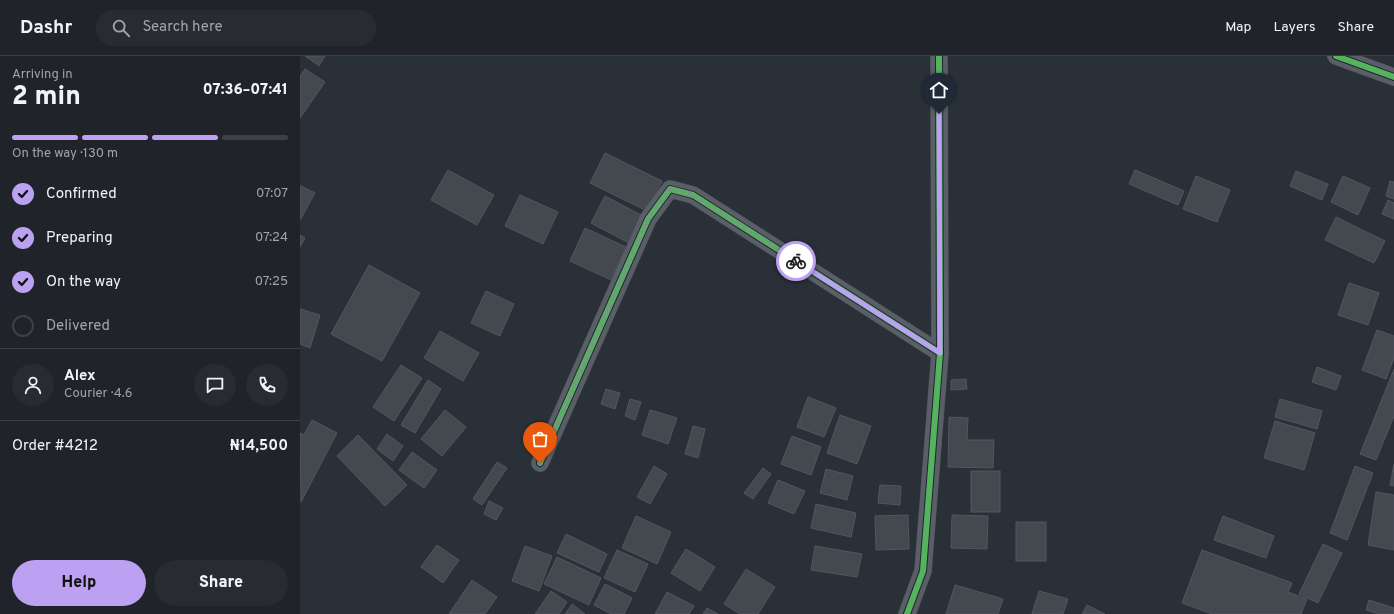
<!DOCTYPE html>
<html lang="en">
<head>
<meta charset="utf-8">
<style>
	body { margin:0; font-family:Overpass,sans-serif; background:#282c32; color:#f1f3f6; height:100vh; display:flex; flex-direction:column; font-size:15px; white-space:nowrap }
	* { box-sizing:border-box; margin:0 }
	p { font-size:13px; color:#a2a4a8 }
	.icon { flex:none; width:22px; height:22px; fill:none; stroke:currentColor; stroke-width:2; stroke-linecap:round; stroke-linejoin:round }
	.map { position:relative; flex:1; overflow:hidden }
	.drawer { display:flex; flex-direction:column; background:#20242a; width:300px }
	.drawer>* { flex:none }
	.pin { position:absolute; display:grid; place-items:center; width:34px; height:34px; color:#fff; margin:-41px -17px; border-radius:50% 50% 50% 0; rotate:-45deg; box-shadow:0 0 4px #0007 }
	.pin .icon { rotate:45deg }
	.courier { position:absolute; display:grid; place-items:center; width:40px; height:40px; margin:-20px; border:3px solid #bca0f2; border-radius:50%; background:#fff; color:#222; box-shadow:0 1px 5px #0007 }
	.summary em { font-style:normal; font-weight:800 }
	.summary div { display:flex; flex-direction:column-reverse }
	.summary { display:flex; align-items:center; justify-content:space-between; height:68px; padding:0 12px }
	h1 { font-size:26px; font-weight:800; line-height:30px }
	.bar { display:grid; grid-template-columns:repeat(4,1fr); gap:6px 4px; align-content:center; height:48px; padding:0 12px }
	.bar i { height:5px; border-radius:3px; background:#3d4147 }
	.bar .on { background:#bca0f2 }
	.bar p { grid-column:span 4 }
	.line { display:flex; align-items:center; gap:10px; padding:0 12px; border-top:1px solid #3d4147 }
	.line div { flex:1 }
	.round { display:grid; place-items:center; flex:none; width:42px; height:42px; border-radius:21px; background:#282c32 }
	ol { padding:0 12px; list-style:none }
	li { display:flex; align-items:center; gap:12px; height:44px }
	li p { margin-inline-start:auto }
	li .icon { padding:4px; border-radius:50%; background:#bca0f2; color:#111; stroke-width:4 }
	li:last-child { color:#a2a4a8 }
	li i { width:22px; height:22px; border:2px solid #3d4147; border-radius:50% }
	.button { display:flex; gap:8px; margin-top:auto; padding:8px 12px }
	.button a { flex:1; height:46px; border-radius:24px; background:#bca0f2; color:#111; font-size:16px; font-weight:800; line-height:46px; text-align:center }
	.button a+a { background:#282c32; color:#f1f3f6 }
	header { display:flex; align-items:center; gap:24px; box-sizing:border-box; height:56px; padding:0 20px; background:#20242a; border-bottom:1px solid #3d4147 }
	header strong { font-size:19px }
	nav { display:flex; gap:22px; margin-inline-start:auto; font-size:14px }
	.search { width:280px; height:36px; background:#282c32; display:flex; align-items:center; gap:10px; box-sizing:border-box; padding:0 14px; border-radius:22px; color:#a2a4a8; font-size:15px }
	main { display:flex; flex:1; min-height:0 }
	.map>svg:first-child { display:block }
	.building { fill:#444950; stroke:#52575f }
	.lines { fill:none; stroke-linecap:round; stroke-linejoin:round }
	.street-casing { stroke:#484c53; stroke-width:18 }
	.street { stroke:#5a5e66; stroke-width:17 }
	.cycleway-casing { stroke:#1d2633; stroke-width:8 }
	.cycleway { stroke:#56b35d; stroke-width:6 }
	.done { stroke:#848b96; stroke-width:4; stroke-dasharray:0 7.2 }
	.route { stroke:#bca0f2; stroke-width:5 }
</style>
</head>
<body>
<header>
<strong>Dashr</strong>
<div class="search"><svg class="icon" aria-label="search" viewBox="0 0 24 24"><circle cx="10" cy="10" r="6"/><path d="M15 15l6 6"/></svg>Search here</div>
<nav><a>Map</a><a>Layers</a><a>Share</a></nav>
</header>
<main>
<section class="drawer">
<div class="summary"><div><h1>2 min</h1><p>Arriving in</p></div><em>07:36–07:41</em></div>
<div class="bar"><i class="on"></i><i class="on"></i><i class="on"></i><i></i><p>On the way · 130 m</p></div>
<ol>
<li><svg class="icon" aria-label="check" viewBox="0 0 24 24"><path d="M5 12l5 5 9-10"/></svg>Confirmed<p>07:07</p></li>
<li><svg class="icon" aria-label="check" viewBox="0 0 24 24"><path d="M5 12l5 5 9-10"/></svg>Preparing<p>07:24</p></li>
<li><svg class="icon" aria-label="check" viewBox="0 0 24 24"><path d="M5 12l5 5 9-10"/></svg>On the way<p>07:25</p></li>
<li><i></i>Delivered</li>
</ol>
<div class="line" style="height:72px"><a class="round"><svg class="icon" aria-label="person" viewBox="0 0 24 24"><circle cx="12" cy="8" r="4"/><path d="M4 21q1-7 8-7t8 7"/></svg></a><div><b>Alex</b><p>Courier · 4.6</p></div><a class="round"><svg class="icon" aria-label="chat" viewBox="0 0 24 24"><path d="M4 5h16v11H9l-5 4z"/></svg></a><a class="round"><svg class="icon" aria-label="phone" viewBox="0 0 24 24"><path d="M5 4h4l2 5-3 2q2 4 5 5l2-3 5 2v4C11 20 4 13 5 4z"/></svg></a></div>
<div class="line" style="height:52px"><div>Order #4212</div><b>₦14,500</b></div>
<div class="button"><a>Help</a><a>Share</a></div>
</section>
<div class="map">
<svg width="1094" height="558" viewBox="0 0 1094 558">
	<rect width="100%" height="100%" fill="#2a3038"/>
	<g class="building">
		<path d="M5,0H25L19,10Z"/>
		<path d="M5,13L25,26L0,62V20Z"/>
		<path d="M305,97L362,125L347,155L290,127Z"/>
		<path d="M148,114L194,139L177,169L131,144Z"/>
		<path d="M835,114L884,135L878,149L829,128Z"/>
		<path d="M996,115L1028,128L1022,144L990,130Z"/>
		<path d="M896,120L930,134L917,166L883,153Z"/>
		<path d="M1043,120L1070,132L1058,159L1031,146Z"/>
		<path d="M1090,125L1094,126V143L1086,140Z"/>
		<path d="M1,130L15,137L0,164V132Z"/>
		<path d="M220,139L258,156L243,188L205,170Z"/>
		<path d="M305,140L343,160L329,187L291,167Z"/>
		<path d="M1088,144L1094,147V163L1082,158Z"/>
		<path d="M1036,161L1085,185L1074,207L1025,184Z"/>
		<path d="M285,172L326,191L311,224L270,205Z"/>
		<path d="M0,179L5,182L0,191Z"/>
		<path d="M69,209L120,237L82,305L31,278Z"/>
		<path d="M1049,227L1079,237L1068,269L1038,259Z"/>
		<path d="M186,235L214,248L200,280L171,267Z"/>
		<path d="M0,253L20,259L10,292L0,288Z"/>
		<path d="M1077,274L1094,280V302L1086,323L1062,314Z"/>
		<path d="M140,275L179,297L163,325L124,302Z"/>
		<path d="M101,309L122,322L94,365L73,351Z"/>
		<path d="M1017,311L1041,320L1036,334L1012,326Z"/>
		<path d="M1094,313V360L1076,404L1060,398Z"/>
		<path d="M666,323L667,333L651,334V324Z"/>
		<path d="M128,324L141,333L115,377L101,369Z"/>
		<path d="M306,333L320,337L315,353L301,348Z"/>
		<path d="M508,341L536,352L524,381L497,371Z"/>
		<path d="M330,343L341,346L335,364L325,360Z"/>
		<path d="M980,343L1022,355L1017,373L975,361Z"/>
		<path d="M145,354L166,371L142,400L121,383Z"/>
		<path d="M350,354L377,362L368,388L342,379Z"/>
		<path d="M540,359L571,370L557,408L527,397Z"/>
		<path d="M649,361L668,362L667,384H694L693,412L648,411Z"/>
		<path d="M12,364L37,377L1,446L0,377L4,379Z"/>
		<path d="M975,365L1015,377L1004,414L964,402Z"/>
		<path d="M393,370L405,373L398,402L385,398Z"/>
		<path d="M87,378L103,390L93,405L77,393Z"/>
		<path d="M58,379L107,429L85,450L37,400Z"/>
		<path d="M492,380L521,391L511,419L481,408Z"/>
		<path d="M112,396L137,414L124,432L99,414Z"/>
		<path d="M197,406L207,412L182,449L173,443Z"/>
		<path d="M1094,408V430L1090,429Z"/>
		<path d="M354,410L367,418L350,448L337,441Z"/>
		<path d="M1055,410L1073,417L1047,484L1030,477Z"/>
		<path d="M463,412L471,418L453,443L444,437Z"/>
		<path d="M526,413L553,420L547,444L520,437Z"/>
		<rect x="671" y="415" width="29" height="41"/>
		<path d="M478,424L505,435L494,458L468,447Z"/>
		<path d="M580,429L601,430L600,449L578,447Z"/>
		<path d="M1076,436L1094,439V494L1068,489Z"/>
		<path d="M189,445L203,452L196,464L184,458Z"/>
		<path d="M516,448L556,457L551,481L511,472Z"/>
		<path d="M608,459L609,493L576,494L575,460Z"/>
		<path d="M652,459L688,460L687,493L651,492Z"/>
		<path d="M336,460L371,476L357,508L322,492Z"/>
		<path d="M923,460L974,480L966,502L914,484Z"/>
		<rect x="716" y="466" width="30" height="39"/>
		<path d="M266,478L307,498L299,516L257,497Z"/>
		<path d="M1023,488L1042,497L1018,547L999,538Z"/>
		<path d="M137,489L159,504L143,527L121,511Z"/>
		<path d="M225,490L252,500L239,535L212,525Z"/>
		<path d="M515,490L562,498L557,521L511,514Z"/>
		<path d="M386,493L415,511L400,535L371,517Z"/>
		<path d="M317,494L348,508L335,536L304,522Z"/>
		<path d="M902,494L992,527L988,536L1007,543L1001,558H912L882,547Z"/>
		<path d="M257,501L301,522L289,549L244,528Z"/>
		<path d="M446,513L475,531L458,558H440L424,548Z"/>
		<path d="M172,524L197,541L185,558H149Z"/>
		<path d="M305,528L332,542L324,558H311L294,549Z"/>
		<path d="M655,529L703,543L698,558H646Z"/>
		<path d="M251,535L267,546L259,558H235Z"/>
		<path d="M739,535L768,543L763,558H732Z"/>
		<path d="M367,536L394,550L389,558H355Z"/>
		<path d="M1069,544L1094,552V558H1079L1066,554Z"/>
		<path d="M272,548L285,558H265Z"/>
		<path d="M787,549L805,558H782Z"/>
		<path d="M407,552L418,558H403Z"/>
	</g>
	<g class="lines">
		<defs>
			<g id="street">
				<path d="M1036,0L1094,21"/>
				<path d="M240,407L348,163L370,133L393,139L640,297"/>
				<path d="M607,558L623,515L640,297L639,0"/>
			</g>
		</defs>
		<use href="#street" class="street-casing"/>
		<use href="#street" class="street"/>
		<defs>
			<g id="cycleway">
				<path d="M1036,0L1094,21"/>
				<path d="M240,407L348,163L370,133L393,139L640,297"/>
				<path d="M607,558L623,515L640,297L639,0"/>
			</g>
		</defs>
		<use href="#cycleway" class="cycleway-casing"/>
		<use href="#cycleway" class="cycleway"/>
	</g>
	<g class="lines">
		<path class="done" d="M240,407L348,164L370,133L393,139L496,205"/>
		<path class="route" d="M496,205L640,297L639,58"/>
	</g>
</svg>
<div class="pin" style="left:240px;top:407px;background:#ea580c"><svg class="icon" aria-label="bag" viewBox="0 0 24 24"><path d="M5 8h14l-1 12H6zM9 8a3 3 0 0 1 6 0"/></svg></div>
<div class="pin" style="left:639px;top:58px;background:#1f2937"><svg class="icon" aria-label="home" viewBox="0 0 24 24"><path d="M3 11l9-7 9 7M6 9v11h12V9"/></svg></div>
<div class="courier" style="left:496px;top:205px"><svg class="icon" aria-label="bike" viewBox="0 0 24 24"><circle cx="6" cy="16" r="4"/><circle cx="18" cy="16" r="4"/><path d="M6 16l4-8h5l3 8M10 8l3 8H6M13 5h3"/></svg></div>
</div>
</main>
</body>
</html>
